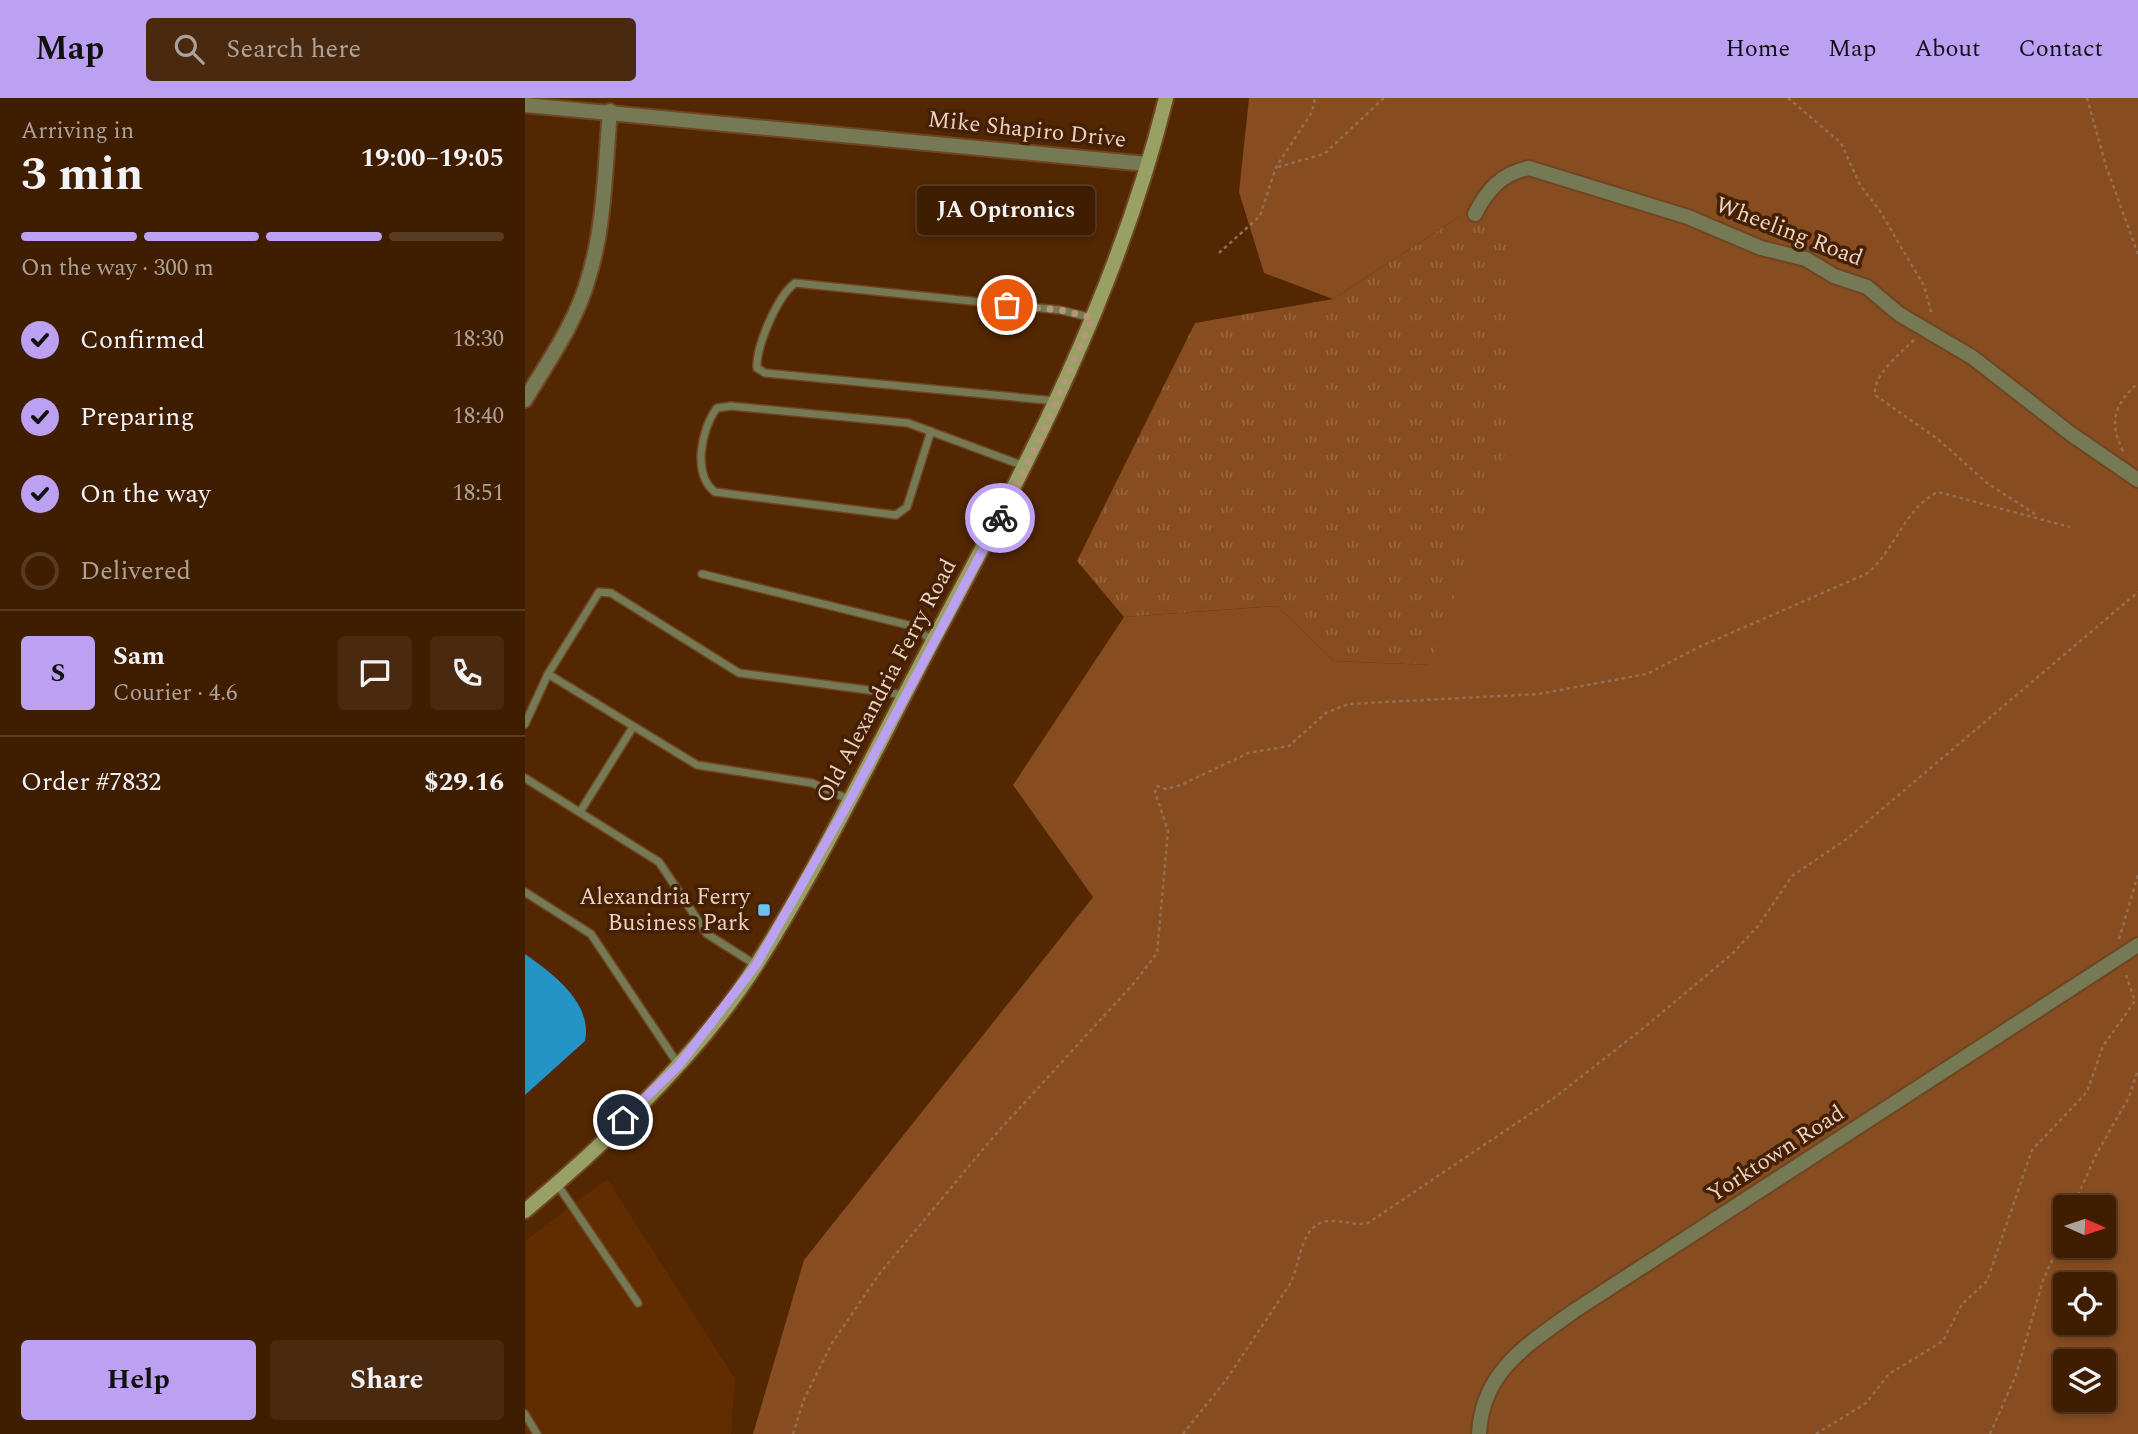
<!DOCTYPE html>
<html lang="en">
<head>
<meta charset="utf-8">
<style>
	body { margin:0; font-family:Spectral,serif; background:#492a10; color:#f1f3f6; height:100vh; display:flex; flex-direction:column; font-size:26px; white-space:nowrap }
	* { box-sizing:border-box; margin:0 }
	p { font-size:23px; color:#ada299 }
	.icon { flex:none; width:38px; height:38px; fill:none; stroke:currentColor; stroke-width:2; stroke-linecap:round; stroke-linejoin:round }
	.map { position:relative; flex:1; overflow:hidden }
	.side { display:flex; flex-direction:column; background:#3e1d01; width:525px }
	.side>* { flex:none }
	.needle { width:46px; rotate:93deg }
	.fabs { position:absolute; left:1528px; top:1097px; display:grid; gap:14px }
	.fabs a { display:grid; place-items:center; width:63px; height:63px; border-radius:7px; background:#3e1d01; box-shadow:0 4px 10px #0003,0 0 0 2px #573b23; font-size:35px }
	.pin { position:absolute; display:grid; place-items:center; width:60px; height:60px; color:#fff; margin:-30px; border:4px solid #fff; border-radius:50%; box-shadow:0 2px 7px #0007 }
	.courier { position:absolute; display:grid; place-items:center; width:70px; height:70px; margin:-35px; border:5px solid #bca0f2; border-radius:50%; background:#fff; color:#222; box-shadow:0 2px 9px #0007 }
	.bubble { position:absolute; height:49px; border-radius:7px; background:#3e1d01; box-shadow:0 4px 10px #0003,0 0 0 2px #573b23; font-size:23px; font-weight:700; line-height:49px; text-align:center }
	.headline em { font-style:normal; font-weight:700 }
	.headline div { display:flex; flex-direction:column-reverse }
	.headline { display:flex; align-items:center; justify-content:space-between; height:119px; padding:0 21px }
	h1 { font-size:46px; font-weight:700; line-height:52px }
	.bar { display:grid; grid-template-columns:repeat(4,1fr); gap:10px 7px; align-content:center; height:84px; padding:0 21px }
	.bar i { height:9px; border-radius:5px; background:#573b23 }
	.bar .selected { background:#bca0f2 }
	.bar p { grid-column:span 4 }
	.line { display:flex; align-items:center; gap:18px; padding:0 21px; border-top:2px solid #573b23 }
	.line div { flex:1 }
	.round { display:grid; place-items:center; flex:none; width:74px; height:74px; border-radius:7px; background:#492a10 }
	ol { padding:0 21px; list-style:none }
	li { display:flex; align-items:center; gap:21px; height:77px }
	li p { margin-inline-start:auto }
	li .icon { padding:7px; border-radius:50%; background:#bca0f2; color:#111; stroke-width:4 }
	li:last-child { color:#ada299 }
	li i { width:38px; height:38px; border:4px solid #573b23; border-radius:50% }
	.action { display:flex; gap:14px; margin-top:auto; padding:14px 21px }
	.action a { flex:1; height:80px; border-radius:7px; background:#bca0f2; color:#111; font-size:28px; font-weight:700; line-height:80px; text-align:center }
	.action a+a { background:#492a10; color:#f1f3f6 }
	header { display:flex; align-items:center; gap:42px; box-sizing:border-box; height:98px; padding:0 35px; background:#bca0f2; color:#111 }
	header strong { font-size:33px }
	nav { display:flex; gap:38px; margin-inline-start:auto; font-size:24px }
	.search { width:490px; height:63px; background:#492a10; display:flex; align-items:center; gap:18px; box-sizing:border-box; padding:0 24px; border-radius:7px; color:#ada299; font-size:26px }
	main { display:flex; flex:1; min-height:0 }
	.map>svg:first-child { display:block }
	.built { fill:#612d00 }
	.green { fill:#874c20; fill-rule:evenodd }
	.park { fill:url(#park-tufts) }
	.water { fill:#2493c6 }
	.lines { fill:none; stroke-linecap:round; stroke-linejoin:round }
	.lane-casing { stroke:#6f4523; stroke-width:10 }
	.street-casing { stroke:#6f4523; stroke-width:18 }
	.secondary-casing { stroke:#6f4523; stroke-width:18 }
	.path { stroke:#956f52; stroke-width:2.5; stroke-dasharray:3.5 3.5; stroke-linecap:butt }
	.lane { stroke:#757954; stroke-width:7 }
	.street { stroke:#757954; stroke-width:14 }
	.secondary { stroke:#98a063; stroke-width:14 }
	.done { stroke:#b7957c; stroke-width:7; stroke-dasharray:0 12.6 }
	.route { stroke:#bca0f2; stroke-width:9 }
	.poi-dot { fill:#6bc3f2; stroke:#432006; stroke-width:2.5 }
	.labels { text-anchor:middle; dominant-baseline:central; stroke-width:7; stroke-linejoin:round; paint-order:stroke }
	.street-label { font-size:23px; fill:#edd0be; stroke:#432006 }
	.poi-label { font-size:23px; fill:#edd0be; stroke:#432006; text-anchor:end }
</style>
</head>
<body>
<header>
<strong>Map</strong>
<div class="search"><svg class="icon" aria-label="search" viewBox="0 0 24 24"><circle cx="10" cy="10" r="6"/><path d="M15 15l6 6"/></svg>Search here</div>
<nav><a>Home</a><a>Map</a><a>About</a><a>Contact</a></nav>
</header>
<main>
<section class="side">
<div class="headline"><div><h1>3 min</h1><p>Arriving in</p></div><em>19:00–19:05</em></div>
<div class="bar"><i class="selected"></i><i class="selected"></i><i class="selected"></i><i></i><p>On the way · 300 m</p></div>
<ol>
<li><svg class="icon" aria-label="check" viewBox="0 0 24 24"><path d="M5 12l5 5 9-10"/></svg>Confirmed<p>18:30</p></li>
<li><svg class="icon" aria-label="check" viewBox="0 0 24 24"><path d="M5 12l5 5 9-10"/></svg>Preparing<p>18:40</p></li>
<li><svg class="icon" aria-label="check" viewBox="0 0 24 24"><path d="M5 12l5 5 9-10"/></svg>On the way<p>18:51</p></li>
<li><i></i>Delivered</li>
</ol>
<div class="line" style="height:126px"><b class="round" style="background:#bca0f2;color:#111">S</b><div><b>Sam</b><p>Courier · 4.6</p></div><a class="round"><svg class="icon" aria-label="chat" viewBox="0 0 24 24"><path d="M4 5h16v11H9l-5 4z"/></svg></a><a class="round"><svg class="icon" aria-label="phone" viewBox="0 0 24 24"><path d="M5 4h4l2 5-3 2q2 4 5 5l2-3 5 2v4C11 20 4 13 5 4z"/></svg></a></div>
<div class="line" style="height:91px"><div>Order #7832</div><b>$29.16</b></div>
<div class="action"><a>Help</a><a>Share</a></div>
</section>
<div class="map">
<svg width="1613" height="1336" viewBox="0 0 1613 1336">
	<defs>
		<pattern id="park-tufts" width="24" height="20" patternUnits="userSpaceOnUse" patternTransform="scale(1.75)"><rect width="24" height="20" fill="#874c20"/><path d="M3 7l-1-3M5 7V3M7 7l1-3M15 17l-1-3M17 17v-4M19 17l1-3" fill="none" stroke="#98653f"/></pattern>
	</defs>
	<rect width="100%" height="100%" fill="#532701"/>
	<path class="built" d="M82,1081L210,1281L206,1336H0V1143Z"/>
	<path class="green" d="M724,0H1613V1336H228L279,1162L568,799L488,687L599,519L752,508L809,563L905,567L937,117L808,201L739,175L714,94ZM1540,1110H1578V1148H1540ZM1540,1186H1578V1225H1540ZM1540,1264H1578V1302H1540Z"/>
	<path class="park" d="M950,116L987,137L989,331L905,567L809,563L752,508L599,519L552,463L670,225L808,201L937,117Z"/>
	<path class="water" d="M0,856C27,875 68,905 60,943L0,997Z"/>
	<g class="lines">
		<defs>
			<g id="lane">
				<path d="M531,303L240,275L232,270C231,248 252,199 270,185L535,212L568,220"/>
				<path d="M406,333L382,409L371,417L190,394C167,376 176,331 192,310L206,308L383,325L499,368"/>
				<path d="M177,476L387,528L408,543"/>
				<path d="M23,576L172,667L287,685L325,702"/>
				<path d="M0,626L23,576L74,494L86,495L214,575L381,597"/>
				<path d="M0,680L134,764L182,836L231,867"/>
				<path d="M55,714L108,629"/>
				<path d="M0,794L66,836L153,966"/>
				<path d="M32,1086L113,1205"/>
				<path d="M0,1316L12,1336"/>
			</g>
			<g id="street">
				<path d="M0,7L622,66"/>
				<path d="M950,116C962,92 977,75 1004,70L1163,119L1236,150L1281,161L1309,178L1342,189L1374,216L1447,259L1546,336L1613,382"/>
				<path d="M0,302C24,262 52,223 64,178C80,126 80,68 85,13"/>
				<path d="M954,1336C957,1273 1002,1247 1049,1213L1613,847"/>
			</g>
			<path id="secondary" d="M0,1113C81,1045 175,955 232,866C298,761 352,648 410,539C503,367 594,191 641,0"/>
		</defs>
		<use href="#lane" class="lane-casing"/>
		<use href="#street" class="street-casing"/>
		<use href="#secondary" class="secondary-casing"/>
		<g class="path">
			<path d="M1263,0L1316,45L1335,87L1355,113L1399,188L1407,217"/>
			<path d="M1562,0L1581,68L1613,156"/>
			<path d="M753,69L799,56L859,0"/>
			<path d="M694,155L735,118L751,69L787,14L790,0"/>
			<path d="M1389,242C1375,256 1348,276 1350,297L1414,342L1462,385L1510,416"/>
			<path d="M1598,353C1583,323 1590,306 1613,285"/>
			<path d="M1594,841L1613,777"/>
			<path d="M1547,1110L1572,1055L1604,999L1613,972"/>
			<path d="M268,1336L279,1301L307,1245L355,1175L470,1037L610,884L632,855L643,733L630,694L632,688L641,691L656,687L723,655L764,648L801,615L823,606L1013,596L1122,576L1174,549L1341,476C1370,454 1379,410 1413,394L1545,429"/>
			<path d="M658,1336L701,1282L765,1186C776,1167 774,1125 804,1123C818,1122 829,1128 843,1125L1029,1000L1121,928L1208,855L1233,828L1267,778L1323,740L1613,494"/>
			<path d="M1291,1336L1341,1305L1364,1276L1418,1243L1437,1206L1462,1183L1507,1052L1562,994L1578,948L1610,903L1600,874"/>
			<path d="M1465,1336L1491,1277L1518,1182L1531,1154L1540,1124"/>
		</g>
		<use href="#lane" class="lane"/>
		<use href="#street" class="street"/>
		<use href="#secondary" class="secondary"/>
	</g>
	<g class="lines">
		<path class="done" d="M475,420L512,347L568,220L535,212L482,207"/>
		<path class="route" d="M98,1022L154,967L231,867L325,702L475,420"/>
	</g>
	<rect class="poi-dot" x="232" y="805" width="14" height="14" rx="3.5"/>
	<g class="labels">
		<g class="street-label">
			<text transform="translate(502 32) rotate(6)">Mike Shapiro Drive</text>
			<text transform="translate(1264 134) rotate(21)">Wheeling Road</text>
			<text transform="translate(362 583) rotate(-62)">Old Alexandria Ferry Road</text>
			<text transform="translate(1251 1056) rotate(-33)">Yorktown Road</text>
		</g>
		<g class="poi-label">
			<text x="225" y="799">Alexandria Ferry<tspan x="225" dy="26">Business Park</tspan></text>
		</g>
	</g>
</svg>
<div class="fabs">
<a><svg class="needle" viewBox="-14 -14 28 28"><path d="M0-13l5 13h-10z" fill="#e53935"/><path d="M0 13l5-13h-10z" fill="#ada299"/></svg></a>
<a><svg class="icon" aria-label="locate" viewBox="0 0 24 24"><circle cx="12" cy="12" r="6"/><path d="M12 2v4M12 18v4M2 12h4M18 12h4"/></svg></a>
<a><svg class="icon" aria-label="layers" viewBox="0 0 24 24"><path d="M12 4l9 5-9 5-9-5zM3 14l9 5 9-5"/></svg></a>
</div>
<div class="pin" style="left:482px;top:207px;background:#ea580c"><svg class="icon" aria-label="bag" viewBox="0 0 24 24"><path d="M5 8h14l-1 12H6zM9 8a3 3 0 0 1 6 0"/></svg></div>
<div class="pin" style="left:98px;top:1022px;background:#1f2937"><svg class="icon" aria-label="home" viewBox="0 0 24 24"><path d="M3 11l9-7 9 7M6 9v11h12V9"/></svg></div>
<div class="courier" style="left:475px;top:420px"><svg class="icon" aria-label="bike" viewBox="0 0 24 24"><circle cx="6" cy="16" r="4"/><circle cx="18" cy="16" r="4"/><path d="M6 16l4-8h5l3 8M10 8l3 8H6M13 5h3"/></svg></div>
<div class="bubble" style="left:392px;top:88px;width:178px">JA Optronics</div>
</div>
</main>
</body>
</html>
